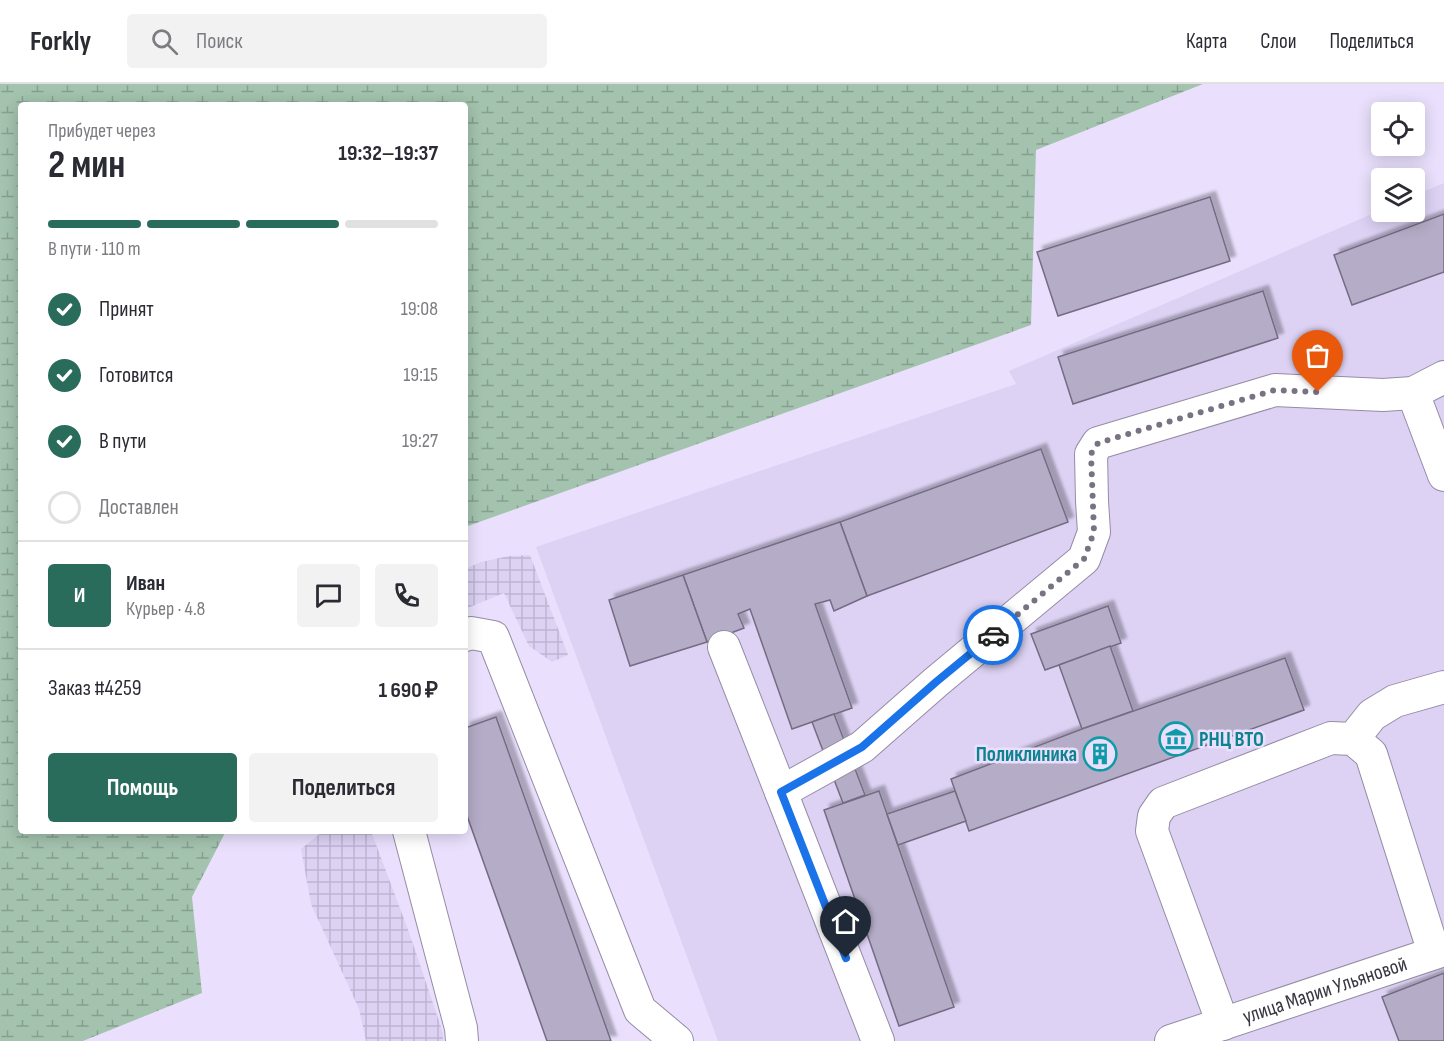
<!DOCTYPE html>
<html lang="ru">
<head>
<meta charset="utf-8">
<style>
	body { margin:0; font-family:"Sofia Sans Condensed",sans-serif; background:#f2f2f3; color:#2b2b33; height:100vh; display:flex; flex-direction:column; font-size:22px; white-space:nowrap }
	* { box-sizing:border-box; margin:0 }
	p { font-size:20px; color:#7c7c81 }
	.icon { flex:none; width:33px; height:33px; fill:none; stroke:currentColor; stroke-width:2; stroke-linecap:round; stroke-linejoin:round }
	.map { position:relative; flex:1; overflow:hidden }
	.panel { position:absolute; left:18px; top:18px; width:450px; height:732px; display:flex; flex-direction:column; background:#fff; border-radius:6px; box-shadow:0 3px 15px #0003 }
	.panel>* { flex:none }
	.tools { position:absolute; left:1371px; top:18px; display:grid; gap:12px }
	.tools a { display:grid; place-items:center; width:54px; height:54px; border-radius:6px; background:#fff; box-shadow:0 3px 15px #0003; font-size:30px }
	.pin { position:absolute; display:grid; place-items:center; width:51px; height:51px; color:#fff; margin:-62px -26px; border-radius:50% 50% 50% 0; rotate:-45deg; box-shadow:0 0 6px #0007 }
	.pin .icon { rotate:45deg }
	.courier { position:absolute; display:grid; place-items:center; width:60px; height:60px; margin:-30px; border:4px solid #1a73e8; border-radius:50%; background:#fff; color:#222; box-shadow:0 2px 8px #0007 }
	.head em { font-style:normal; font-weight:700 }
	.head div { display:flex; flex-direction:column-reverse }
	.head { display:flex; align-items:center; justify-content:space-between; height:102px; padding:0 30px }
	h1 { font-size:39px; font-weight:700; line-height:45px }
	.bar { display:grid; grid-template-columns:repeat(4,1fr); gap:9px 6px; align-content:center; height:72px; padding:0 30px }
	.bar i { height:8px; border-radius:4px; background:#e1e1e2 }
	.bar .active { background:#2a6c5c }
	.bar p { grid-column:span 4 }
	.line { display:flex; align-items:center; gap:15px; padding:0 30px; border-top:2px solid #e1e1e2 }
	.line div { flex:1 }
	.round { display:grid; place-items:center; flex:none; width:63px; height:63px; border-radius:6px; background:#f2f2f3 }
	ol { padding:0 30px; list-style:none }
	li { display:flex; align-items:center; gap:18px; height:66px }
	li p { margin-inline-start:auto }
	li .icon { padding:6px; border-radius:50%; background:#2a6c5c; color:#fff; stroke-width:4 }
	li:last-child { color:#7c7c81 }
	li i { width:33px; height:33px; border:3px solid #e1e1e2; border-radius:50% }
	.primary-button { display:flex; gap:12px; margin-top:auto; padding:12px 30px }
	.primary-button a { flex:1; height:69px; border-radius:6px; background:#2a6c5c; color:#fff; font-size:24px; font-weight:700; line-height:69px; text-align:center }
	.primary-button a+a { background:#f2f2f3; color:#2b2b33 }
	header { display:flex; align-items:center; gap:36px; box-sizing:border-box; height:84px; padding:0 30px; background:#fff; border-bottom:2px solid #e1e1e2 }
	header strong { font-size:28px }
	nav { display:flex; gap:33px; margin-inline-start:auto; font-size:21px }
	.search { width:420px; height:54px; background:#f2f2f3; display:flex; align-items:center; gap:15px; box-sizing:border-box; padding:0 21px; border-radius:6px; color:#7c7c81; font-size:22px }
	.map>svg:first-child { display:block }
	.built { fill:#ddd2f4 }
	.industrial { fill:url(#industrial-grid) }
	.wetland { fill:url(#wetland-marsh) }
	.building { fill:#b5acc7; stroke:#756c84; stroke-width:1.5; filter:url(#shadow) }
	.lines { fill:none; stroke-linecap:round; stroke-linejoin:round }
	.minor-casing { stroke:#958ca5; stroke-width:34 }
	.minor { stroke:#fff; stroke-width:32 }
	.done { stroke:#787283; stroke-width:6; stroke-dasharray:0 10.8 }
	.route { stroke:#1a73e8; stroke-width:8 }
	.labels { text-anchor:middle; dominant-baseline:central; stroke-width:5; stroke-linejoin:round; paint-order:stroke }
	.culture-label { font-size:21px; font-weight:bold; fill:#0d838f; stroke:#eae0fd; text-anchor:start }
	.street-label { font-size:21px; fill:#3a3641; stroke:#eae0fd }
</style>
</head>
<body>
<header>
<strong>Forkly</strong>
<div class="search"><svg class="icon" aria-label="search" viewBox="0 0 24 24"><circle cx="10" cy="10" r="6"/><path d="M15 15l6 6"/></svg>Поиск</div>
<nav><a>Карта</a><a>Слои</a><a>Поделиться</a></nav>
</header>
<div class="map">
<svg width="1444" height="957" viewBox="0 0 1444 957">
	<defs>
		<pattern id="industrial-grid" width="8" height="8" patternUnits="userSpaceOnUse" patternTransform="scale(1.5)"><rect width="8" height="8" fill="#ddd2f4"/><path d="M0 4h8M4 0v8" fill="none" stroke="#beb5d2"/></pattern>
		<pattern id="wetland-marsh" width="20" height="14" patternUnits="userSpaceOnUse" patternTransform="scale(1.5)"><rect width="20" height="14" fill="#a3c3ae"/><path d="M1 5h8M5 5V1M11 12h8M15 12V8" fill="none" stroke="#869f8f"/></pattern>
		<filter id="shadow"><feDropShadow dx="5.5" dy="-5.5" stdDeviation="1.5" flood-color="#0004"/></filter>
	</defs>
	<rect width="100%" height="100%" fill="#eae0fd"/>
	<path class="built" d="M1444,99V957H718L536,463L1016,300L1009,287L1381,126L1382,128H1414L1415,111Z"/>
	<g class="industrial">
		<path d="M530,471L568,571L552,578L529,562L504,509L465,525V485L481,478L509,472Z"/>
		<path d="M323,747H371L410,851L443,949V957H366L359,925L311,820L301,765Z"/>
	</g>
	<path class="wetland" d="M0,0H1203L1036,66L1031,241L468,442L465,445V21H21V747H226L192,813L202,909L83,957H0Z"/>
	<g class="building">
		<path d="M1210,113L1230,177L1058,232L1037,168Z"/>
		<path d="M1444,130V188L1352,221L1334,171Z"/>
		<path d="M1263,207L1278,254L1073,320L1058,273Z"/>
		<path d="M1041,365L1068,438L867,512L840,438Z"/>
		<path d="M840,438L867,512L834,527L830,516L815,520L852,624L792,645L750,525L738,530L744,544L707,558L683,491Z"/>
		<path d="M683,491L707,558L630,582L609,516Z"/>
		<path d="M1108,522L1121,559L1045,586L1031,550Z"/>
		<path d="M1110,562L1133,627L1082,645L1059,581Z"/>
		<path d="M1285,574L1304,626L969,747L951,695L1082,645Z"/>
		<path d="M834,630L865,711L843,719L812,638Z"/>
		<path d="M496,633L611,957H547L465,726V644Z"/>
		<path d="M879,707L954,923L899,942L824,726Z"/>
		<path d="M955,707L966,737L898,761L887,730Z"/>
		<path d="M1444,889V957H1399L1382,913Z"/>
	</g>
	<g class="lines">
		<defs>
			<g id="minor">
				<path d="M1413,309L1444,391"/>
				<path d="M465,551L471,549L493,553L640,926L677,957"/>
				<path d="M724,563L781,708"/>
				<path d="M1353,655L1372,631L1395,617L1444,603"/>
				<path d="M409,747L461,944L462,957"/>
				<path d="M1223,940L1152,747L1154,732L1163,719L1331,654L1353,655L1371,670L1434,869"/>
				<path d="M878,957L781,708L862,663L936,598L1084,475L1094,448L1092,417L1091,370L1098,359L1275,306L1383,311L1413,309L1444,293"/>
				<path id="s1" d="M1171,957L1444,866"/>
			</g>
		</defs>
		<use href="#minor" class="minor-casing"/>
		<use href="#minor" class="minor"/>
	</g>
	<g class="lines">
		<path class="done" d="M993,551L1084,475L1094,448L1091,370L1098,359L1275,306L1318,308"/>
		<path class="route" d="M846,874L781,708L862,663L936,598L993,551"/>
	</g>
	<defs>
		<symbol id="museum-ring" viewBox="-11 -11 22 22"><circle r="9.5" fill="#eae0fd" stroke="#0f9aa8" stroke-width="1.5"/><path d="M0-6L6-3V-2H-6V-3ZM-5-1h2V3h-2ZM-1-1h2V3h-2ZM3-1h2V3H3ZM-6 4H6V6H-6Z" fill="#0f9aa8"/></symbol>
		<symbol id="building-ring" viewBox="-11 -11 22 22"><circle r="9.5" fill="#eae0fd" stroke="#0f9aa8" stroke-width="1.5"/><path d="M-4-6H4V6H1V3H-1V6H-4ZM-2.5-4.3h1.7v1.8h-1.7ZM.8-4.3h1.7v1.8H.8ZM-2.5-1h1.7V.8h-1.7ZM.8-1h1.7V.8H.8Z" fill="#0f9aa8"/></symbol>
	</defs>
	<g fill-rule="evenodd">
		<use href="#museum-ring" x="1157" y="636" width="38" height="38"/>
		<use href="#building-ring" x="1081" y="651" width="38" height="38"/>
	</g>
	<g class="labels">
		<g class="culture-label">
			<text x="1199" y="655">РНЦ ВТО</text>
			<text x="1077" y="670" text-anchor="end">Поликлиника</text>
		</g>
		<g class="street-label">
			<text stroke="none"><textPath href="#s1" startOffset="162">улица Марии Ульяновой</textPath></text>
		</g>
	</g>
</svg>
<div class="tools">
<a><svg class="icon" aria-label="locate" viewBox="0 0 24 24"><circle cx="12" cy="12" r="6"/><path d="M12 2v4M12 18v4M2 12h4M18 12h4"/></svg></a>
<a><svg class="icon" aria-label="layers" viewBox="0 0 24 24"><path d="M12 4l9 5-9 5-9-5zM3 14l9 5 9-5"/></svg></a>
</div>
<div class="pin" style="left:1318px;top:308px;background:#ea580c"><svg class="icon" aria-label="bag" viewBox="0 0 24 24"><path d="M5 8h14l-1 12H6zM9 8a3 3 0 0 1 6 0"/></svg></div>
<div class="pin" style="left:846px;top:874px;background:#1f2937"><svg class="icon" aria-label="home" viewBox="0 0 24 24"><path d="M3 11l9-7 9 7M6 9v11h12V9"/></svg></div>
<div class="courier" style="left:993px;top:551px"><svg class="icon" aria-label="car" viewBox="0 0 24 24"><path d="M5 17H2v-5l4-1 3-4h7l3 4 3 1v5h-3M9 17h6M6 11h13"/><circle cx="7" cy="17" r="2"/><circle cx="17" cy="17" r="2"/></svg></div>
<section class="panel">
<div class="head"><div><h1>2 мин</h1><p>Прибудет через</p></div><em>19:32–19:37</em></div>
<div class="bar"><i class="active"></i><i class="active"></i><i class="active"></i><i></i><p>В пути · 110 m</p></div>
<ol>
<li><svg class="icon" aria-label="check" viewBox="0 0 24 24"><path d="M5 12l5 5 9-10"/></svg>Принят<p>19:08</p></li>
<li><svg class="icon" aria-label="check" viewBox="0 0 24 24"><path d="M5 12l5 5 9-10"/></svg>Готовится<p>19:15</p></li>
<li><svg class="icon" aria-label="check" viewBox="0 0 24 24"><path d="M5 12l5 5 9-10"/></svg>В пути<p>19:27</p></li>
<li><i></i>Доставлен</li>
</ol>
<div class="line" style="height:108px"><b class="round" style="background:#2a6c5c;color:#fff">И</b><div><b>Иван</b><p>Курьер · 4.8</p></div><a class="round"><svg class="icon" aria-label="chat" viewBox="0 0 24 24"><path d="M4 5h16v11H9l-5 4z"/></svg></a><a class="round"><svg class="icon" aria-label="phone" viewBox="0 0 24 24"><path d="M5 4h4l2 5-3 2q2 4 5 5l2-3 5 2v4C11 20 4 13 5 4z"/></svg></a></div>
<div class="line" style="height:78px"><div>Заказ #4259</div><b>1 690 ₽</b></div>
<div class="primary-button"><a>Помощь</a><a>Поделиться</a></div>
</section>
</div>
</body>
</html>
